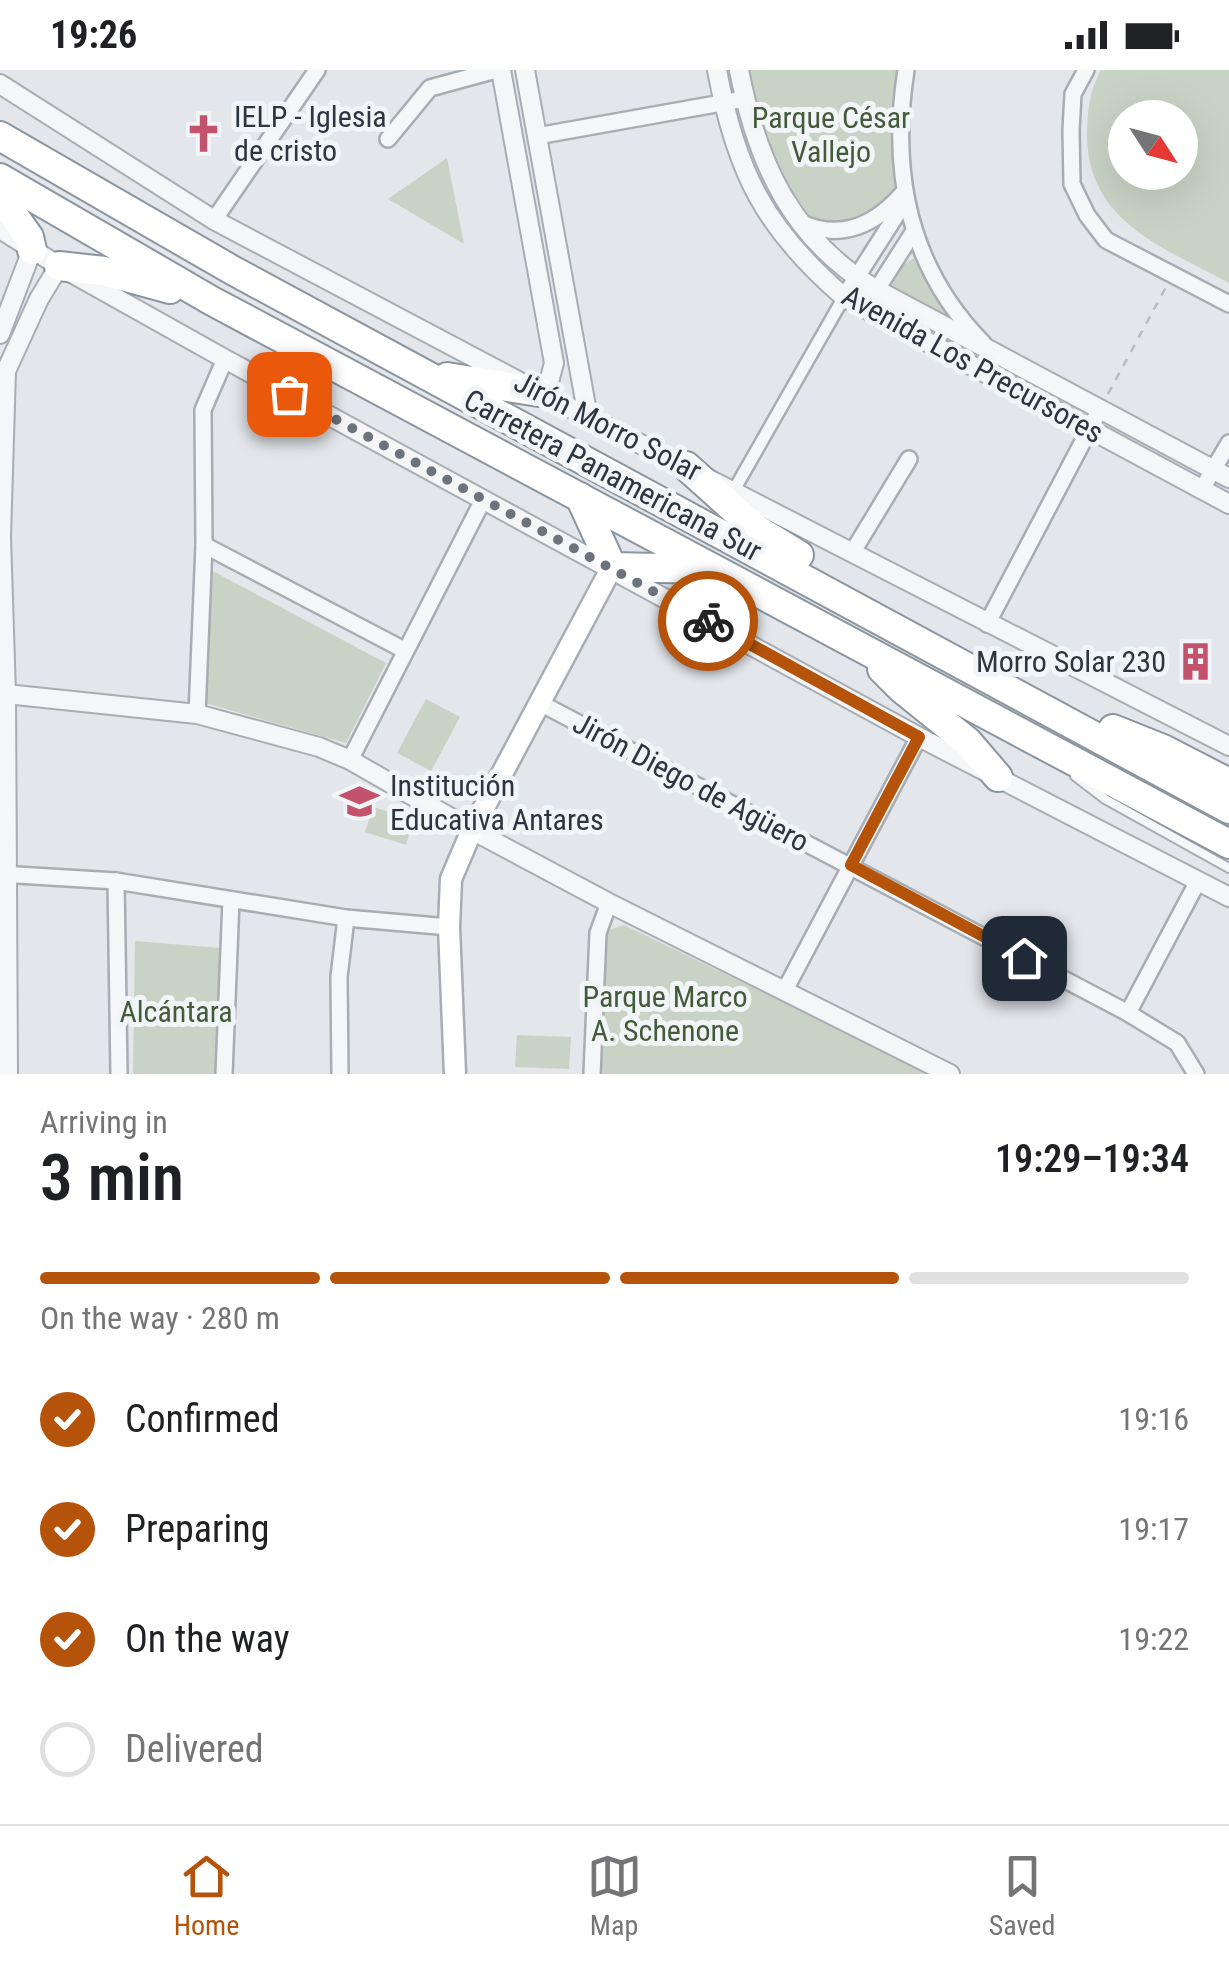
<!DOCTYPE html>
<html lang="en">
<head>
<meta charset="utf-8">
<style>
	body { margin:0; font-family:"Roboto Condensed",sans-serif; background:#f6f6f6; color:#202124; height:100vh; display:flex; flex-direction:column; font-size:38px; white-space:nowrap }
	* { box-sizing:border-box; margin:0 }
	p { font-size:32px; color:#757577 }
	.icon { flex:none; width:55px; height:55px; fill:none; stroke:currentColor; stroke-width:2; stroke-linecap:round; stroke-linejoin:round }
	.map { position:relative; height:1004px; overflow:hidden }
	.details { display:flex; flex-direction:column; background:#fff; flex:1 }
	.details>* { flex:none }
	.needle { width:65px; rotate:126deg }
	.controls { position:absolute; left:1108px; top:30px; display:grid; gap:20px }
	.controls a { display:grid; place-items:center; width:90px; height:90px; border-radius:50%; background:#fff; box-shadow:0 10px 40px #0002; font-size:50px }
	.pin { position:absolute; display:grid; place-items:center; width:85px; height:85px; color:#fff; margin:-42px; border-radius:20px; box-shadow:0 5px 15px #0006 }
	.courier { position:absolute; display:grid; place-items:center; width:100px; height:100px; margin:-50px; border:8px solid #b45309; border-radius:50%; background:#fff; color:#222; box-shadow:0 2px 12px #0007 }
	.overview em { font-style:normal; font-weight:600 }
	.overview div { display:flex; flex-direction:column-reverse }
	.overview { display:flex; align-items:center; justify-content:space-between; height:170px; padding:0 40px }
	h1 { font-size:65px; font-weight:600; line-height:75px }
	.bar { display:grid; grid-template-columns:repeat(4,1fr); gap:15px 10px; align-content:center; height:120px; padding:0 40px }
	.bar i { height:12px; border-radius:8px; background:#e0e0e0 }
	.bar .current { background:#b45309 }
	.bar p { grid-column:span 4 }
	ol { padding:0 40px; list-style:none }
	li { display:flex; align-items:center; gap:30px; height:110px }
	li p { margin-inline-start:auto }
	li .icon { padding:10px; border-radius:50%; background:#b45309; color:#fff; stroke-width:4 }
	li:last-child { color:#757577 }
	li i { width:55px; height:55px; border:5px solid #e0e0e0; border-radius:50% }
	.status { display:flex; justify-content:space-between; align-items:center; height:70px; padding:0 50px; background:#fff; direction:ltr }
	.status svg { height:28px; fill:currentColor }
	.dock { display:flex; justify-content:space-around; align-items:center; height:140px; border-top:2px solid #e0e0e0; background:#fff; font-size:28px; color:#757577 }
	.dock a { display:grid; justify-items:center; gap:5px }
	.dock .current { color:#b45309 }
	.map>svg:first-child { display:block }
	.park { fill:#c9d3c5; fill-rule:evenodd }
	.lines { fill:none; stroke-linecap:round; stroke-linejoin:round }
	.service-casing { stroke:#a8adb4; stroke-width:12 }
	.pedestrian-casing { stroke:#a8adb4; stroke-width:16 }
	.minor-casing { stroke:#a8adb4; stroke-width:20 }
	.tertiary-casing { stroke:#a8adb4; stroke-width:22 }
	.secondary-casing { stroke:#a8adb4; stroke-width:25 }
	.motorway-casing { stroke:#8b959f; stroke-width:32 }
	.path { stroke:#b9bcc1; stroke-width:2.5; stroke-dasharray:8 8; stroke-linecap:butt }
	.service { stroke:#f5f6f8; stroke-width:8 }
	.pedestrian { stroke:#f5f6f8; stroke-width:11 }
	.minor { stroke:#f5f6f8; stroke-width:15 }
	.tertiary { stroke:#f5f6f8; stroke-width:18 }
	.secondary { stroke:#fff; stroke-width:20 }
	.motorway { stroke:#fff; stroke-width:28 }
	.done { stroke:#6c737c; stroke-width:10; stroke-dasharray:0 18 }
	.route { stroke:#b45309; stroke-width:12 }
	.labels { text-anchor:middle; dominant-baseline:central; stroke-width:10; stroke-linejoin:round; paint-order:stroke }
	.poi-label { font-size:30px; fill:#2c3540; stroke:#f2f5f7; text-anchor:start }
	.park-label { font-size:30px; fill:#435b3a; stroke:#f2f5f7 }
	.street-label { font-size:30px; fill:#2c3540; stroke:#f2f5f7 }
</style>
</head>
<body>
<div class="status"><b>19:26</b><svg viewBox="0 0 49 12"><path d="M0 12V9h3v3zM5 12V6h3v6zM10 12V3h3v9zM15 12V0h3v12zM26 1h20v11H26zM47 4h2v5h-2z"/></svg></div>
<div class="map">
<svg width="1229" height="1004" viewBox="0 0 1229 1004">
	<rect width="100%" height="100%" fill="#e3e6ea"/>
	<g class="park">
		<path d="M747,0H899L896,17L895,122C883,138 869,145 850,152C783,174 758,45 747,0Z"/>
		<path d="M1101,0H1229V213C1165,178 1089,153 1087,67C1087,43 1089,21 1101,0ZM1125,48H1180V102H1125Z"/>
		<path d="M447,88L464,174L388,129Z"/>
		<path d="M914,188L955,260L886,217L899,198Z"/>
		<path d="M205,497L386,593L346,673L205,633Z"/>
		<path d="M426,629L460,647L431,701L397,683Z"/>
		<path d="M373,737L414,749L406,775L365,762Z"/>
		<path d="M624,855L932,1004H601L604,873L609,860Z"/>
		<path d="M135,871L220,878L215,1004H133Z"/>
		<path d="M517,965L571,967L569,999L515,997Z"/>
	</g>
	<g class="lines">
		<defs>
			<path id="service" d="M1075,706L1105,729L1229,798"/>
			<path id="pedestrian" d="M734,420L844,227"/>
			<g id="minor">
				<path d="M906,0C890,102 909,198 983,273"/>
				<path d="M1086,0L1073,24L1071,60L1072,114L1087,145L1106,170L1229,234"/>
				<path d="M537,66L744,29"/>
				<path d="M388,69L430,18L496,0"/>
				<path d="M214,150L317,0"/>
				<path d="M802,153C842,171 876,154 903,123"/>
				<path d="M844,227L904,133"/>
				<path d="M865,238L914,161"/>
				<path d="M1202,419L1229,373"/>
				<path d="M204,475L404,580"/>
				<path d="M852,483L909,389"/>
				<path d="M987,554L1100,339"/>
				<path d="M542,634L1128,943L1177,973L1196,1004"/>
				<path d="M197,644L204,475L203,340L225,289"/>
				<path d="M350,690L483,430"/>
				<path d="M0,804L116,811L346,848L449,857"/>
				<path d="M116,811L119,1004"/>
				<path d="M785,920L919,667"/>
				<path d="M1128,943L1198,811"/>
				<path d="M224,1004L231,830"/>
				<path d="M340,1004L339,907L346,848"/>
				<path d="M592,1004L598,863L609,833"/>
			</g>
			<g id="tertiary">
				<path d="M501,0L554,293L549,312L539,322"/>
				<path d="M525,0L588,347"/>
				<path d="M717,0C736,102 765,159 844,227L1229,434"/>
				<path d="M739,0C757,93 792,170 877,220L1229,408"/>
				<path d="M0,14L214,150L539,322L1229,676"/>
				<path d="M0,159L59,196L225,289L919,667L1229,827"/>
				<path d="M0,264L32,180"/>
				<path d="M6,624L197,644L319,677L350,690L472,760L609,833L950,1004"/>
				<path d="M8,1004L6,624L1,467L6,301L39,229L59,196"/>
			</g>
			<path id="secondary" d="M455,1004L449,857L451,809L472,760L612,497"/>
			<g id="motorway">
				<path d="M0,66L232,200L1229,739"/>
				<path d="M0,108L212,231L1229,774"/>
				<path d="M0,126L29,167L32,180"/>
				<path d="M59,196L104,201L170,219"/>
				<path d="M447,307L539,322"/>
				<path d="M686,396L756,459L799,485"/>
				<path d="M580,427L612,497L708,499"/>
				<path d="M882,599L901,618L968,672L998,707"/>
				<path d="M1113,659L1163,679L1229,713"/>
			</g>
		</defs>
		<use href="#service" class="service-casing"/>
		<use href="#pedestrian" class="pedestrian-casing"/>
		<use href="#minor" class="minor-casing"/>
		<use href="#tertiary" class="tertiary-casing"/>
		<use href="#secondary" class="secondary-casing"/>
		<use href="#motorway" class="motorway-casing"/>
		<path class="path" d="M1108,324L1166,217"/>
		<use href="#service" class="service"/>
		<use href="#pedestrian" class="pedestrian"/>
		<use href="#minor" class="minor"/>
		<use href="#tertiary" class="tertiary"/>
		<use href="#secondary" class="secondary"/>
		<use href="#motorway" class="motorway"/>
	</g>
	<g class="lines">
		<path class="done" d="M289,324L708,551"/>
		<path class="route" d="M708,551L919,667L851,795L1024,888"/>
	</g>
	<defs>
		<symbol id="church-bare" viewBox="-9 -9 18 18"><path d="M-1.2-6h2.4v3.5h3.3v2.4h-3.3V6h-2.4V-.1h-3.3v-2.4h3.3Z" fill="#c3536d" stroke="#f2f5f7" stroke-width="2.5" paint-order="stroke"/></symbol>
		<symbol id="building-bare" viewBox="-9 -9 18 18"><path d="M-4-6H4V6H1V3H-1V6H-4ZM-2.5-4.3h1.7v1.8h-1.7ZM.8-4.3h1.7v1.8H.8ZM-2.5-1h1.7V.8h-1.7ZM.8-1h1.7V.8H.8Z" fill="#c3536d" stroke="#f2f5f7" stroke-width="2.5" paint-order="stroke"/></symbol>
		<symbol id="school-bare" viewBox="-9 -9 18 18"><path d="M0-5L7-2L0 1L-7-2ZM-4 1L0 2.5L4 1V4Q0 6-4 4Z" fill="#c3536d" stroke="#f2f5f7" stroke-width="2.5" paint-order="stroke"/></symbol>
	</defs>
	<g fill-rule="evenodd">
		<use href="#church-bare" x="176" y="36" width="55" height="55"/>
		<use href="#building-bare" x="1168" y="564" width="55" height="55"/>
		<use href="#school-bare" x="332" y="704" width="55" height="55"/>
	</g>
	<g class="labels">
		<g class="poi-label">
			<text x="234" y="46">IELP - Iglesia<tspan x="234" dy="34">de cristo</tspan></text>
			<text x="1166" y="591" text-anchor="end">Morro Solar 230</text>
			<text x="390" y="715">Institución<tspan x="390" dy="34">Educativa Antares</tspan></text>
		</g>
		<g class="park-label">
			<text x="831" y="47">Parque César<tspan x="831" dy="34">Vallejo</tspan></text>
			<text x="665" y="926">Parque Marco<tspan x="665" dy="34">A. Schenone</tspan></text>
			<text x="176" y="941">Alcántara</text>
		</g>
		<g class="street-label">
			<text transform="translate(973 294) rotate(29)">Avenida Los Precursores</text>
			<text transform="translate(608 356) rotate(27)">Jirón Morro Solar</text>
			<text transform="translate(613 405) rotate(28)">Carretera Panamericana Sur</text>
			<text transform="translate(691 712) rotate(28)">Jirón Diego de Agüero</text>
		</g>
	</g>
</svg>
<div class="controls">
<a><svg class="needle" viewBox="-14 -14 28 28"><path d="M0-13l5 13h-10z" fill="#e53935"/><path d="M0 13l5-13h-10z" fill="#757577"/></svg></a>
</div>
<div class="pin" style="left:289px;top:324px;background:#ea580c"><svg class="icon" aria-label="bag" viewBox="0 0 24 24"><path d="M5 8h14l-1 12H6zM9 8a3 3 0 0 1 6 0"/></svg></div>
<div class="pin" style="left:1024px;top:888px;background:#1f2937"><svg class="icon" aria-label="home" viewBox="0 0 24 24"><path d="M3 11l9-7 9 7M6 9v11h12V9"/></svg></div>
<div class="courier" style="left:708px;top:551px"><svg class="icon" aria-label="bike" viewBox="0 0 24 24"><circle cx="6" cy="16" r="4"/><circle cx="18" cy="16" r="4"/><path d="M6 16l4-8h5l3 8M10 8l3 8H6M13 5h3"/></svg></div>
</div>
<section class="details">
<div class="overview"><div><h1>3 min</h1><p>Arriving in</p></div><em>19:29–19:34</em></div>
<div class="bar"><i class="current"></i><i class="current"></i><i class="current"></i><i></i><p>On the way · 280 m</p></div>
<ol>
<li><svg class="icon" aria-label="check" viewBox="0 0 24 24"><path d="M5 12l5 5 9-10"/></svg>Confirmed<p>19:16</p></li>
<li><svg class="icon" aria-label="check" viewBox="0 0 24 24"><path d="M5 12l5 5 9-10"/></svg>Preparing<p>19:17</p></li>
<li><svg class="icon" aria-label="check" viewBox="0 0 24 24"><path d="M5 12l5 5 9-10"/></svg>On the way<p>19:22</p></li>
<li><i></i>Delivered</li>
</ol>
</section>
<nav class="dock">
<a class="current"><svg class="icon" aria-label="home" viewBox="0 0 24 24"><path d="M3 11l9-7 9 7M6 9v11h12V9"/></svg>Home</a>
<a><svg class="icon" aria-label="map" viewBox="0 0 24 24"><path d="M3 6l6-2 6 2 6-2v14l-6 2-6-2-6 2zM9 4v14M15 6v14"/></svg>Map</a>
<a><svg class="icon" aria-label="saved" viewBox="0 0 24 24"><path d="M7 4h10v16l-5-4-5 4z"/></svg>Saved</a>
</nav>
</body>
</html>
